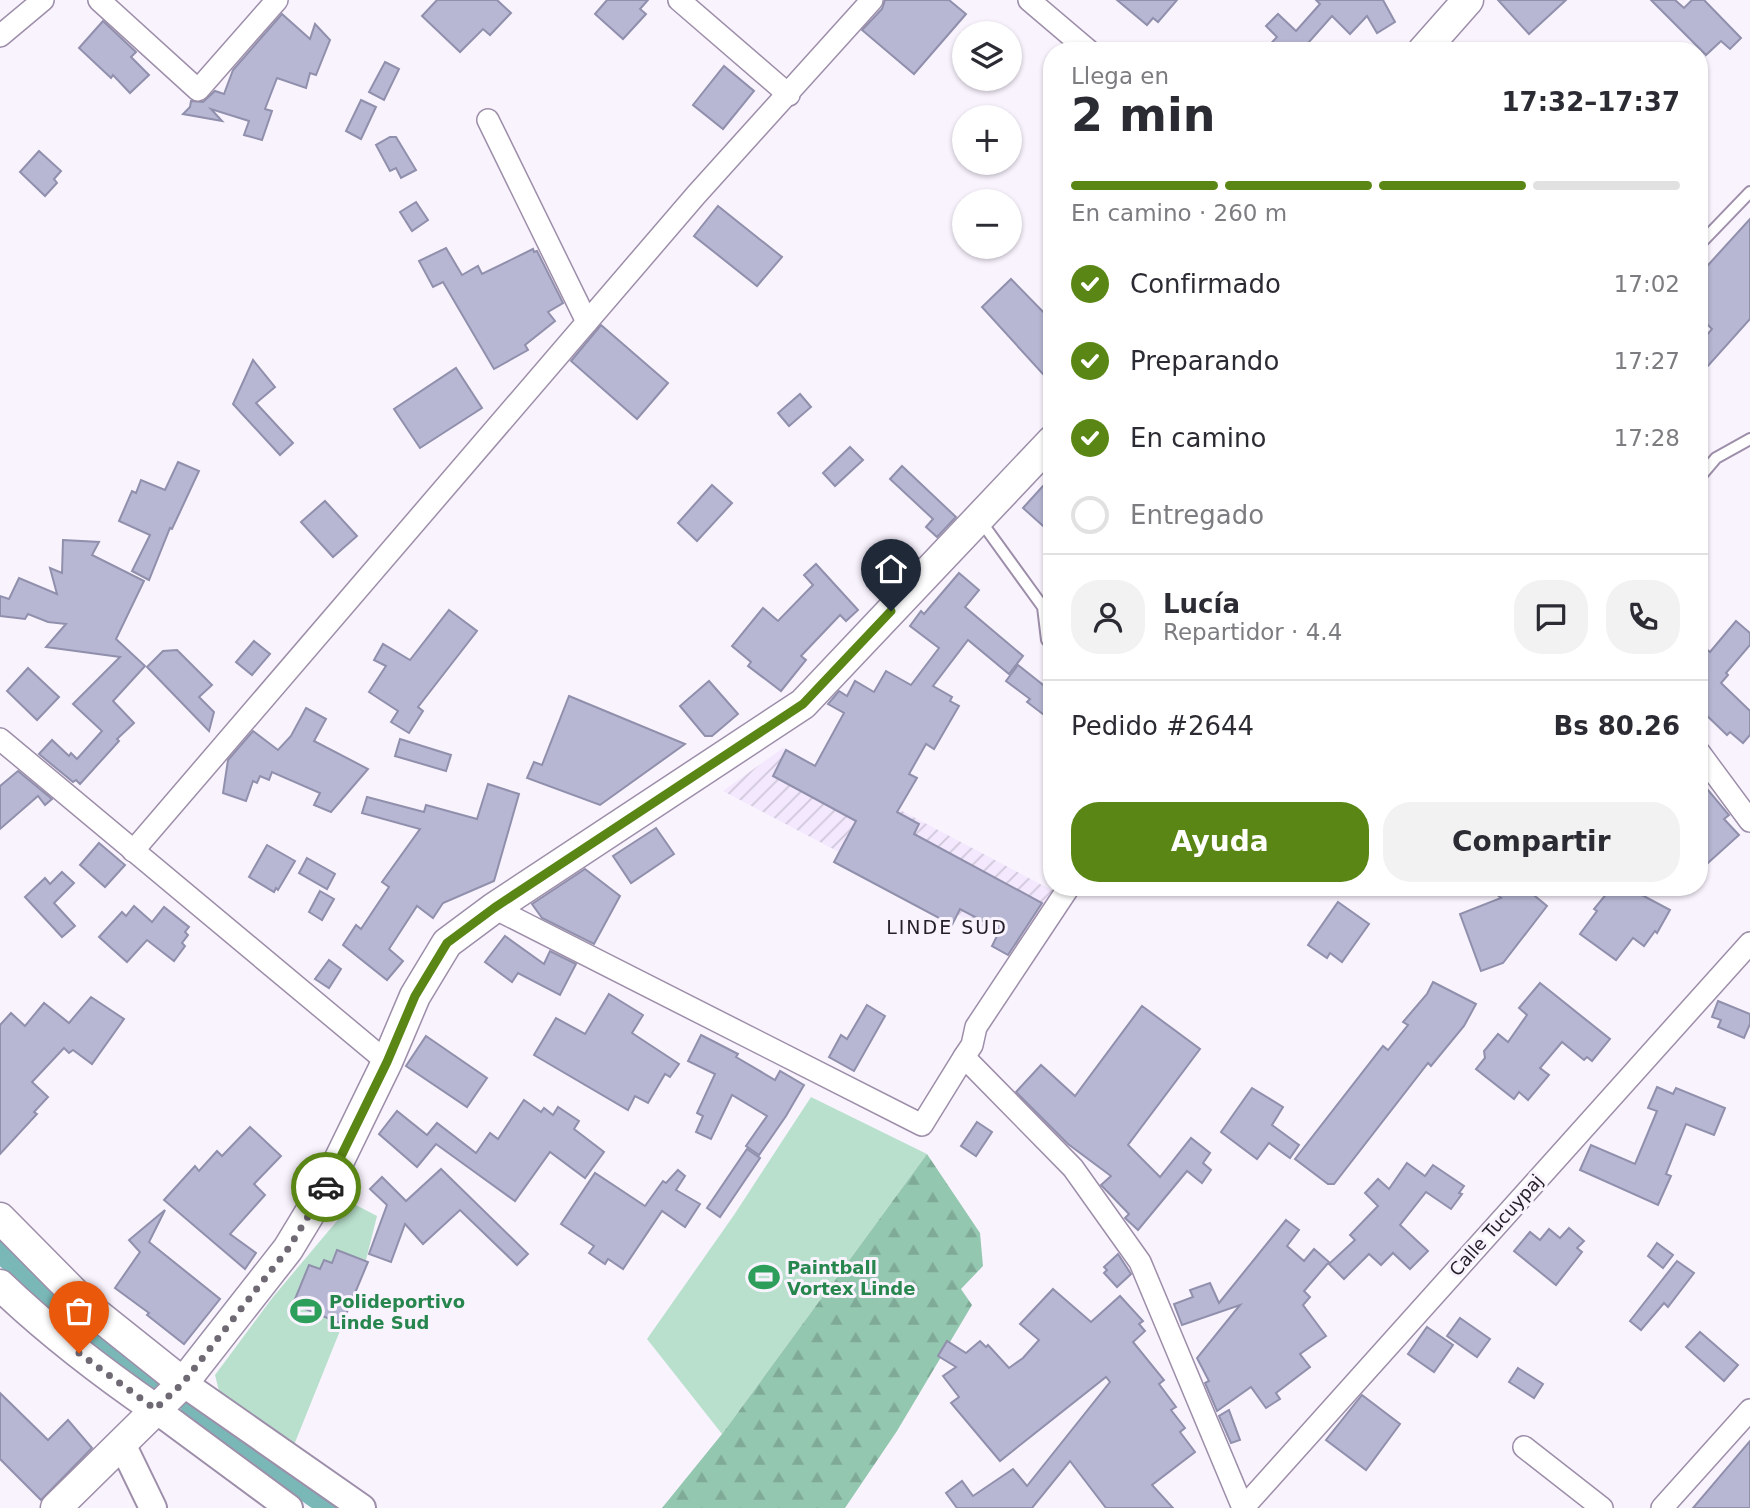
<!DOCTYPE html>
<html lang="es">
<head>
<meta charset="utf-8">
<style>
	body { margin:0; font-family:"DejaVu Sans",sans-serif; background:#f2f2f3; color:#2b2b33; height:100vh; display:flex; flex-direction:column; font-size:26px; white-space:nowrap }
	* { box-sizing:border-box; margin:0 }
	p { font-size:23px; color:#7c7c81 }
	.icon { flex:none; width:38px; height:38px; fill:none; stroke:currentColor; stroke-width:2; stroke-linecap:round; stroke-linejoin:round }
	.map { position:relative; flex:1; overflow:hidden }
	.sheet { position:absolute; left:1043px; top:42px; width:665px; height:854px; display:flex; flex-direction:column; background:#fff; border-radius:28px; box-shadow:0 2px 5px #0004 }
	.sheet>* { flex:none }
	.controls { position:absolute; left:952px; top:21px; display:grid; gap:14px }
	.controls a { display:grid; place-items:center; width:70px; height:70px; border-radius:50%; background:#fff; box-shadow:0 2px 5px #0004; font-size:35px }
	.pin { position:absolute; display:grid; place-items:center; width:60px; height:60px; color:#fff; margin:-72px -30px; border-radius:50% 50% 50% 0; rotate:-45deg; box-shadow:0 0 7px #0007 }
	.pin .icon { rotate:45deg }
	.courier { position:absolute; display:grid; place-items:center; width:70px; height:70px; margin:-35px; border:5px solid #598614; border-radius:50%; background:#fff; color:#222; box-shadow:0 2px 9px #0007 }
	.overview em { font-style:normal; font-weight:600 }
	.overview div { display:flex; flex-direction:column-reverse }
	.overview { display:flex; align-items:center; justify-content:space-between; height:119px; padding:0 28px }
	h1 { font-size:46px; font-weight:600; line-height:52px }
	.bar { display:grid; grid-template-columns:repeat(4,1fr); gap:10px 7px; align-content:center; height:84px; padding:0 28px }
	.bar i { height:9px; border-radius:5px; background:#e1e1e2 }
	.bar .active { background:#598614 }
	.bar p { grid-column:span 4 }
	.line { display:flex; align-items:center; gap:18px; padding:0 28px; border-top:2px solid #e1e1e2 }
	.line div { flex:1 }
	.round { display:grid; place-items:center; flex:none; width:74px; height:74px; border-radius:28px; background:#f2f2f3 }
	ol { padding:0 28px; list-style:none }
	li { display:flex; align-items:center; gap:21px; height:77px }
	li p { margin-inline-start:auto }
	li .icon { padding:7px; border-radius:50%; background:#598614; color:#fff; stroke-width:4 }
	li:last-child { color:#7c7c81 }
	li i { width:38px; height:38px; border:4px solid #e1e1e2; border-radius:50% }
	.primary-button { display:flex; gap:14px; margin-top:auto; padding:14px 28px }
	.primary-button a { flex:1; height:80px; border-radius:28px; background:#598614; color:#fff; font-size:28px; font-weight:600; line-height:80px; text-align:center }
	.primary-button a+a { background:#f2f2f3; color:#2b2b33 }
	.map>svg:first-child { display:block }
	.industrial { fill:url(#industrial-furrows) }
	.grass { fill:#b9e0cd }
	.forest { fill:url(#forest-firs) }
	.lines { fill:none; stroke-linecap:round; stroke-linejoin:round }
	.canal { stroke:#7ab8b8; stroke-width:23 }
	.building { fill:#b7b7d4; stroke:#908fac; stroke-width:2 }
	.service-casing { stroke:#9d8ea9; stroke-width:14 }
	.minor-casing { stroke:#9d8ea9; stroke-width:24 }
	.tertiary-casing { stroke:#9d8ea9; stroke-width:30 }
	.secondary-casing { stroke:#9d8ea9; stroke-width:33 }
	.service { stroke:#fff; stroke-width:10 }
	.minor { stroke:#fff; stroke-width:21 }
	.tertiary { stroke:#fff; stroke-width:26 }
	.secondary { stroke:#fff; stroke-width:30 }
	.done { stroke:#6f6974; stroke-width:7; stroke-dasharray:0 12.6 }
	.route { stroke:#598614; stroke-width:9 }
	.labels { text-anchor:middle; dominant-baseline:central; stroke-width:6; stroke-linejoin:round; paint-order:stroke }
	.street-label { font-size:18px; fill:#241f29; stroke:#f9f3fe }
	.leisure-label { font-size:18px; font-weight:bold; fill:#27864d; stroke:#f9f3fe; text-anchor:start }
	.neighbourhood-label { font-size:19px; letter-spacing:2px; fill:#241f29; stroke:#f9f3fe }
</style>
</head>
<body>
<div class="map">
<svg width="1750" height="1508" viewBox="0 0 1750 1508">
	<defs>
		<pattern id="industrial-furrows" width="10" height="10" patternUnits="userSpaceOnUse" patternTransform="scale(1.75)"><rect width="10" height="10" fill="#f3e8fe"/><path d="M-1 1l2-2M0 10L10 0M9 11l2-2" fill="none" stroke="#d0c7da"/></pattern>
		<pattern id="forest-firs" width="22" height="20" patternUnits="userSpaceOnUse" patternTransform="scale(1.75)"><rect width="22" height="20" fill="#94c7af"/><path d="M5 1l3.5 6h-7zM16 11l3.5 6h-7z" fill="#7faa97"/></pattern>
	</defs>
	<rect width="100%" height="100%" fill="#f9f3fe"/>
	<path class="industrial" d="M783,748L1057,893L1017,946L723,791Z"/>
	<g class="grass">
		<path d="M811,1097L927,1154L722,1434L647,1339L734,1215Z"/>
		<path d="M352,1203L377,1216L362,1276L294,1445L219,1391L215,1375L273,1297Z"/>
	</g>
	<path class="forest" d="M927,1154L980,1233L983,1266L961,1289L972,1305L897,1431L845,1508H662L722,1434Z"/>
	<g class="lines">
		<g class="canal">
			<path d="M0,1250C47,1298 97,1340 150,1382"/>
			<path d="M192,1411L332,1508"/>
		</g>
	</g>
	<g class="building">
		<path d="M437,0H497L511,13L490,35L483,29L460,52L422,16Z"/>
		<path d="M607,0H648L640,9L646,14L623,39L595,14Z"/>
		<path d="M885,0H949L966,14L914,74L862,30L882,9Z"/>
		<path d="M1117,0H1177L1158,22L1153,18L1147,25Z"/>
		<path d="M1316,0H1383L1395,22L1377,33L1367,16L1350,34L1332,16L1301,51H1264L1277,37L1266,26L1278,14L1296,31L1320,4Z"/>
		<path d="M1498,0H1566L1529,34Z"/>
		<path d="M1651,0H1675L1684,8L1692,0H1704L1741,38L1730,49L1721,41L1706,55Z"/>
		<path d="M282,14L310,39L315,24L330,40L316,75L310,73L306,88L277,78L265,109L272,111L262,140L244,135L249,121L211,109L222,121L183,114L190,107L191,101L203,102L215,91L224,94L233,70Z"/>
		<path d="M103,21L136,52L131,57L149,75L130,93L113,75L111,78L79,48Z"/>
		<path d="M385,62L399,69L384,100L369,92Z"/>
		<path d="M724,66L754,91L723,129L693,105Z"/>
		<path d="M361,100L376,107L361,139L346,131Z"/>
		<path d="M390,137H396L416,170L401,178L396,168L390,171L376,145Z"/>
		<path d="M39,151L61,171L54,179L57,183L45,196L20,172Z"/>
		<path d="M416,202L428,220L412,231L400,212Z"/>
		<path d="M718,206L782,257L757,286L694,236Z"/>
		<path d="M1750,219V319L1699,376V344L1712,329L1699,316V275Z"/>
		<path d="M446,248L462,275L478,266L482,274L533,249L534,252L537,251L563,303L548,312L555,321L525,345L528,350L494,369L443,282L433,287L419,261Z"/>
		<path d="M1011,279L1052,321V384L982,307Z"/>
		<path d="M601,325L668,383L637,419L571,361Z"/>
		<path d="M253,360L275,387L256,403L293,443L280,455L233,404Z"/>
		<path d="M456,368L482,408L420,448L394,409Z"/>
		<path d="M800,394L811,407L789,426L778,413Z"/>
		<path d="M850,447L863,460L835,486L823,473Z"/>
		<path d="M178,462L199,471L172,529L170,528L149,580L132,571L150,535L119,521L132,491L136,493L141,480L165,490Z"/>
		<path d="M902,466L956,517L937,537L926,527L933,519L890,479Z"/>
		<path d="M1052,476V534L1023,508Z"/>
		<path d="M712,485L732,503L697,541L678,523Z"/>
		<path d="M325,501L357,536L333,557L301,522Z"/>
		<path d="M63,540L99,542L92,555L144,581L116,639L145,666L113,701L134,723L117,739L119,741L80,784L76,780L73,782L39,754L52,740L69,756L71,753L77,759L102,731L73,704L120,657L46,647L66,624L48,622L28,614L25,619L0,616V596L9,599L19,578L57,594L50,568L62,573Z"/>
		<path d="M816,564L858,610L846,621L840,615L801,656L806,660L781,691L748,666L751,662L732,646L763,608L778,621L813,585L804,575Z"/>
		<path d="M959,573L979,590L965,607L1023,656L1009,674L968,640L933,686L952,697L950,701L959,706L934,749L926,744L909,774L917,778L897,812L919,824L914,834L1042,903L1008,955L992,946L1000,930L960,909L952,925L834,862L856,821L773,776L786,750L815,766L844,713L828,704L839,691L847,696L855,681L874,692L886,671L911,685L939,648L910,626L921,611L924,614Z"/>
		<path d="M449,610L477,631L418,707L423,711L409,733L391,722L398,711L369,692L386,666L374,660L383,644L410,660Z"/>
		<path d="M1736,621L1750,633V645L1726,673L1728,675L1721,683L1750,711V735L1743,743L1730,732L1727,735L1699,708V643L1710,652Z"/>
		<path d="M254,641L270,654L252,675L236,662Z"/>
		<path d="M177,650L212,685L199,697L214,712L209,731L147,667L163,651Z"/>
		<path d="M1018,665L1052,692V721L1027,702L1030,699L1006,681Z"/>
		<path d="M28,668L59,697L37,720L7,691Z"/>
		<path d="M709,681L738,714L712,736H705L680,706Z"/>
		<path d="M569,696L685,744L600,805L527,778L534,762L542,765Z"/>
		<path d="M306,708L326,719L314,741L368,769L331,812L314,805L320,793L272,772L269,780L260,776L257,783L253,781L246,801L223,793L228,760L253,731L278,750L291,736Z"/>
		<path d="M400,739L451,755L446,771L395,756Z"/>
		<path d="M18,771L52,799L45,805L38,796L0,829V786Z"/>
		<path d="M488,784L519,794L494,881L443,903L433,918L417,906L389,949L403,961L387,980L343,945L356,925L361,929L389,887L382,882L420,829L362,813L367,797L424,812L426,805L477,819Z"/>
		<path d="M1708,790L1729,815L1724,819L1739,835L1699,871V798Z"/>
		<path d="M656,828L674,854L631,883L613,856Z"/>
		<path d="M99,843L125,865L105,887L80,865Z"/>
		<path d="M267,845L295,861L278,890L276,888L274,892L249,877Z"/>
		<path d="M307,858L335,874L327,889L299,873Z"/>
		<path d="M585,869L620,896L594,944L542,918L532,904Z"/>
		<path d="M62,872L74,883L54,903L75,926L62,937L25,897L45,878L50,884Z"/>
		<path d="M1488,887H1524L1547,906L1503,963L1481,971L1460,914L1501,898Z"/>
		<path d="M1612,887H1627L1670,910L1657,933L1655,931L1644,946L1633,938L1616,960L1580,934L1597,911L1594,909Z"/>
		<path d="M320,891L334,899L322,920L309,912Z"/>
		<path d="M1338,902L1369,924L1342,962L1330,953L1327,958L1308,945Z"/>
		<path d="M134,906L152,922L164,907L189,927L185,932L188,935L182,943L185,946L174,961L147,940L127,962L99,937L122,912L126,916Z"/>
		<path d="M505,936L544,964L550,951L576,964L560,995L518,973L512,982L485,962Z"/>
		<path d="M329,960L341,969L329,988L315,979Z"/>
		<path d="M1433,982L1476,1004L1464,1026L1431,1066L1428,1063L1334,1184H1328L1295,1159L1383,1046L1388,1050L1408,1025L1403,1022L1427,994Z"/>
		<path d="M1540,983L1610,1039L1592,1061L1587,1057L1584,1060L1562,1042L1540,1068L1549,1075L1528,1100L1519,1092L1514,1099L1476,1069L1485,1058L1484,1051L1498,1034L1508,1042L1527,1015L1519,1008Z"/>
		<path d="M609,994L643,1015L632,1033L679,1064L670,1077L665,1074L648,1103L635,1096L628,1110L534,1055L556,1018L585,1034Z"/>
		<path d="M91,997L124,1019L92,1064L73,1050L69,1053L64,1048L32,1082L48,1097L34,1112L37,1114L0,1154V1025L11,1013L25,1026L44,1003L69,1023Z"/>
		<path d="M1718,1001L1750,1014V1024L1744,1038L1718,1027L1721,1020L1712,1017Z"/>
		<path d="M867,1005L885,1016L854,1071L829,1057L841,1035L847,1039Z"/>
		<path d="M1142,1006L1200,1049L1128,1145L1160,1177L1191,1138L1210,1153L1203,1163L1211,1170L1202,1183L1187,1171L1138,1230L1125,1218L1129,1214L1101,1185L1111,1176L1068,1144L1016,1092L1041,1065L1075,1096Z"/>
		<path d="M701,1035L738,1054L736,1057L775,1080L780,1071L804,1085L786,1116L759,1155L746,1146L767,1116L732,1095L711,1139L696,1132L703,1116L697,1113L715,1074L688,1061Z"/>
		<path d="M426,1036L487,1078L467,1107L406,1066Z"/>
		<path d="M1657,1087L1673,1094L1676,1088L1725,1108L1714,1135L1686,1124L1666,1174L1671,1176L1658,1205L1580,1170L1591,1145L1635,1164L1657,1111L1648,1108Z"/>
		<path d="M1252,1088L1283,1107L1272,1125L1299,1145L1290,1158L1269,1143L1257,1159L1221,1132Z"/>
		<path d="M524,1100L541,1112L544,1108L553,1115L558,1107L579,1121L574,1129L604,1152L585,1178L550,1152L515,1201L436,1144L417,1167L379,1134L397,1111L427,1135L437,1123L476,1153L490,1133L498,1139Z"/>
		<path d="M977,1122L992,1132L976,1156L961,1146Z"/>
		<path d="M250,1127L281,1156L254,1184L265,1195L230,1234L256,1253L245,1269L164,1200L195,1166L199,1171L217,1151L222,1156Z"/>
		<path d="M747,1149L760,1158L720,1217L707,1208Z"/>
		<path d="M1407,1163L1425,1176L1433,1165L1464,1186L1459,1193L1462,1194L1451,1209L1426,1192L1400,1225L1428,1251L1410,1269L1393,1253L1381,1265L1369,1254L1344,1279L1329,1264L1355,1240L1350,1235L1378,1206L1365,1193L1378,1179L1389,1189Z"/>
		<path d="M441,1169L528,1254L517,1265L460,1210L423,1244L405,1224L391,1262L369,1254L387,1205L370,1189L382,1177L406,1201Z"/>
		<path d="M678,1170L685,1176L676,1190L700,1204L685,1227L662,1211L623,1269L608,1259L605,1264L589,1253L594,1246L561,1224L595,1173L645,1206L663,1181L666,1183Z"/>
		<path d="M165,1210L149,1242L220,1299L184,1344L147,1315L149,1313L115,1288L140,1252L129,1240Z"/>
		<path d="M1286,1220L1299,1230L1287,1246L1304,1261L1314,1249L1329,1262L1304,1291L1310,1297L1303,1305L1326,1336L1300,1354L1310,1367L1276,1393L1280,1399L1266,1408L1251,1387L1217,1411L1205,1383L1209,1381L1197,1358L1240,1305L1182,1325L1174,1304L1193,1297L1190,1290L1210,1283L1219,1303Z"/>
		<path d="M1569,1228L1584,1241L1577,1248L1582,1252L1556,1285L1514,1251L1530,1232L1540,1240L1549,1229L1560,1238Z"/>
		<path d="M1657,1243L1673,1255L1663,1268L1648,1256Z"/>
		<path d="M337,1250L368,1262L342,1324L293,1304L309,1265L320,1269L324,1260L332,1263Z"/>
		<path d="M1118,1254L1131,1274L1117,1287L1104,1273L1107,1270L1104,1267Z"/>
		<path d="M1677,1261L1694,1273L1668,1307L1664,1303L1641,1330L1630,1321Z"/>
		<path d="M1053,1289L1091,1322L1120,1296L1143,1321L1139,1324L1145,1331L1133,1342L1164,1380L1159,1384L1176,1407L1171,1410L1185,1428L1180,1432L1195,1452L1152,1485L1173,1508H1106L1070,1461L1032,1508H957L946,1493L962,1481L973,1496L1013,1469L1027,1486L1110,1382L1106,1377L1000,1461L951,1403L959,1397L943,1376L956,1367L938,1356L947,1341L966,1353L980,1341L986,1347L988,1345L1009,1368L1023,1358L1039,1340L1020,1324Z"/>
		<path d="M1460,1318L1490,1339L1477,1357L1447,1336Z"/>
		<path d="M1427,1327L1453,1345L1434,1372L1408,1354Z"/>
		<path d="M1700,1332L1738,1365L1724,1381L1686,1347Z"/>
		<path d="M1518,1368L1543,1384L1534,1398L1509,1382Z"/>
		<path d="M0,1393L48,1440L68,1420L92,1448L41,1500L0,1459Z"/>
		<path d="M1362,1395L1400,1424L1366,1470L1326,1440Z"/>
		<path d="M1229,1410L1240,1440L1231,1443L1219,1416Z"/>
		<path d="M1750,1441V1508H1693Z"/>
	</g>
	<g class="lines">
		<defs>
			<g id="service">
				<path d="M1699,245L1750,192"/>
				<path d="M1699,478L1716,458L1750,439"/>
				<path d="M980,520L1043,607L1047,640"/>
			</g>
			<g id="minor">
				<path d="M99,0L198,90L277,0"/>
				<path d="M679,0L789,95"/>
				<path d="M1029,0L1089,51"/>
				<path d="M0,36L43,0"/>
				<path d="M488,120L587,322"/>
				<path d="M0,739L387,1062"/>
				<path d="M1699,752L1750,821"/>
				<path d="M133,851L696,195L872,0"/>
				<path d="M494,908L922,1125L964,1057L1073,1168L1140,1262L1243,1508"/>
				<path d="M964,1057L972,1045L976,1027L1069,887"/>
				<path d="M1524,1447L1602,1508"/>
				<path d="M1243,1508L1750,943"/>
				<path d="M1662,1508L1750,1410"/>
			</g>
			<g id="tertiary">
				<path d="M183,1383L362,1508"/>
				<path d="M155,1409L289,1508"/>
				<path d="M122,1444L153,1508"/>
			</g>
			<g id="secondary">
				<path d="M1423,51L1468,0"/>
				<path d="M0,1218L89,1308L183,1383"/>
				<path d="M0,1285C48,1331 100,1371 155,1409"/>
				<path d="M56,1508L183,1383L288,1249L328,1183L387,1062L415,996L447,943L494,908L803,704L1052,441"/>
			</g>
		</defs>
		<use href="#service" class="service-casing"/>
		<use href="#minor" class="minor-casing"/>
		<use href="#tertiary" class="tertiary-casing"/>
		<use href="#secondary" class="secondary-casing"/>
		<use href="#service" class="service"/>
		<use href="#minor" class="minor"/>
		<use href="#tertiary" class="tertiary"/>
		<use href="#secondary" class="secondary"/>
	</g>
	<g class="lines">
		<path class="done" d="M79,1353L155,1409L183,1383L288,1249L326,1187"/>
		<path class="route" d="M326,1187L387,1062L415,996L447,943L494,908L803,704L891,611"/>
	</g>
	<defs>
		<symbol id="stadium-bare" viewBox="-9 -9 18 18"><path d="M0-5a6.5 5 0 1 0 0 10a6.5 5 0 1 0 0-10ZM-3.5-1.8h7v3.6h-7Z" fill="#2e9e5b" stroke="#f9f3fe" stroke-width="2.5" paint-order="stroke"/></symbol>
	</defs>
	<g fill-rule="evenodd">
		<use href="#stadium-bare" x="742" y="1255" width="44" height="44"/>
		<use href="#stadium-bare" x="284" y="1289" width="44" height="44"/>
	</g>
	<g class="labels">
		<g class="street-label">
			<text transform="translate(1496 1225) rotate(-48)">Calle Tucuypaj</text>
		</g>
		<g class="leisure-label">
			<text x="787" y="1267">Paintball<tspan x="787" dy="21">Vortex Linde</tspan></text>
			<text x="329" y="1301">Polideportivo<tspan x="329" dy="21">Linde Sud</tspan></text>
		</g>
		<g class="neighbourhood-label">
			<text x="947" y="927">LINDE SUD</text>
		</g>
	</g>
</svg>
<div class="controls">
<a><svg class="icon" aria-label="layers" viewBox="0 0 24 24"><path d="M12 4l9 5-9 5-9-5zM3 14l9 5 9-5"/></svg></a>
<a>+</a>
<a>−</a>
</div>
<div class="pin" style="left:79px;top:1353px;background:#ea580c"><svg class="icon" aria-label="bag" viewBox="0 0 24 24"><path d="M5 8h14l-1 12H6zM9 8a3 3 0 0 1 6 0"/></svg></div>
<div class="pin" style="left:891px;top:611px;background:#1f2937"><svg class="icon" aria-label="home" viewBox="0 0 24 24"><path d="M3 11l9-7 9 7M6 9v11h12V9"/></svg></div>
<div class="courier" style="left:326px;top:1187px"><svg class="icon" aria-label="car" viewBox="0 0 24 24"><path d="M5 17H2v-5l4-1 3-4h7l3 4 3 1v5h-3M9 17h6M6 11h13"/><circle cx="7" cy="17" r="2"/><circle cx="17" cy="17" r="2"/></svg></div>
<section class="sheet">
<div class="overview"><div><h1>2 min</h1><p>Llega en</p></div><em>17:32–17:37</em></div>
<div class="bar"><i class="active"></i><i class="active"></i><i class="active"></i><i></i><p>En camino · 260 m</p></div>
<ol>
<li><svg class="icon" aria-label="check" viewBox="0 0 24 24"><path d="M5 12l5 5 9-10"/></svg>Confirmado<p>17:02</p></li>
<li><svg class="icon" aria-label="check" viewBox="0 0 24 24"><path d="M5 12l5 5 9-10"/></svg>Preparando<p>17:27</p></li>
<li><svg class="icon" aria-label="check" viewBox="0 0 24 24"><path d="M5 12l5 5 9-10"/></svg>En camino<p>17:28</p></li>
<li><i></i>Entregado</li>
</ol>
<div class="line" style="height:126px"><a class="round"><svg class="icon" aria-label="person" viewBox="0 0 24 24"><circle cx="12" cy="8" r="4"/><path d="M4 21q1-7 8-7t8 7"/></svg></a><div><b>Lucía</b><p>Repartidor · 4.4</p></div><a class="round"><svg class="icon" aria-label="chat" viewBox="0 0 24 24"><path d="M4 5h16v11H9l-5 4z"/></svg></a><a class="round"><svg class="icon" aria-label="phone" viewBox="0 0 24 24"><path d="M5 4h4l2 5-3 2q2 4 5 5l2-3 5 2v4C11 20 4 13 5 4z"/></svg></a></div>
<div class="line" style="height:91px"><div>Pedido #2644</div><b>Bs 80.26</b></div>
<div class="primary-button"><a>Ayuda</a><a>Compartir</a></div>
</section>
</div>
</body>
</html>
